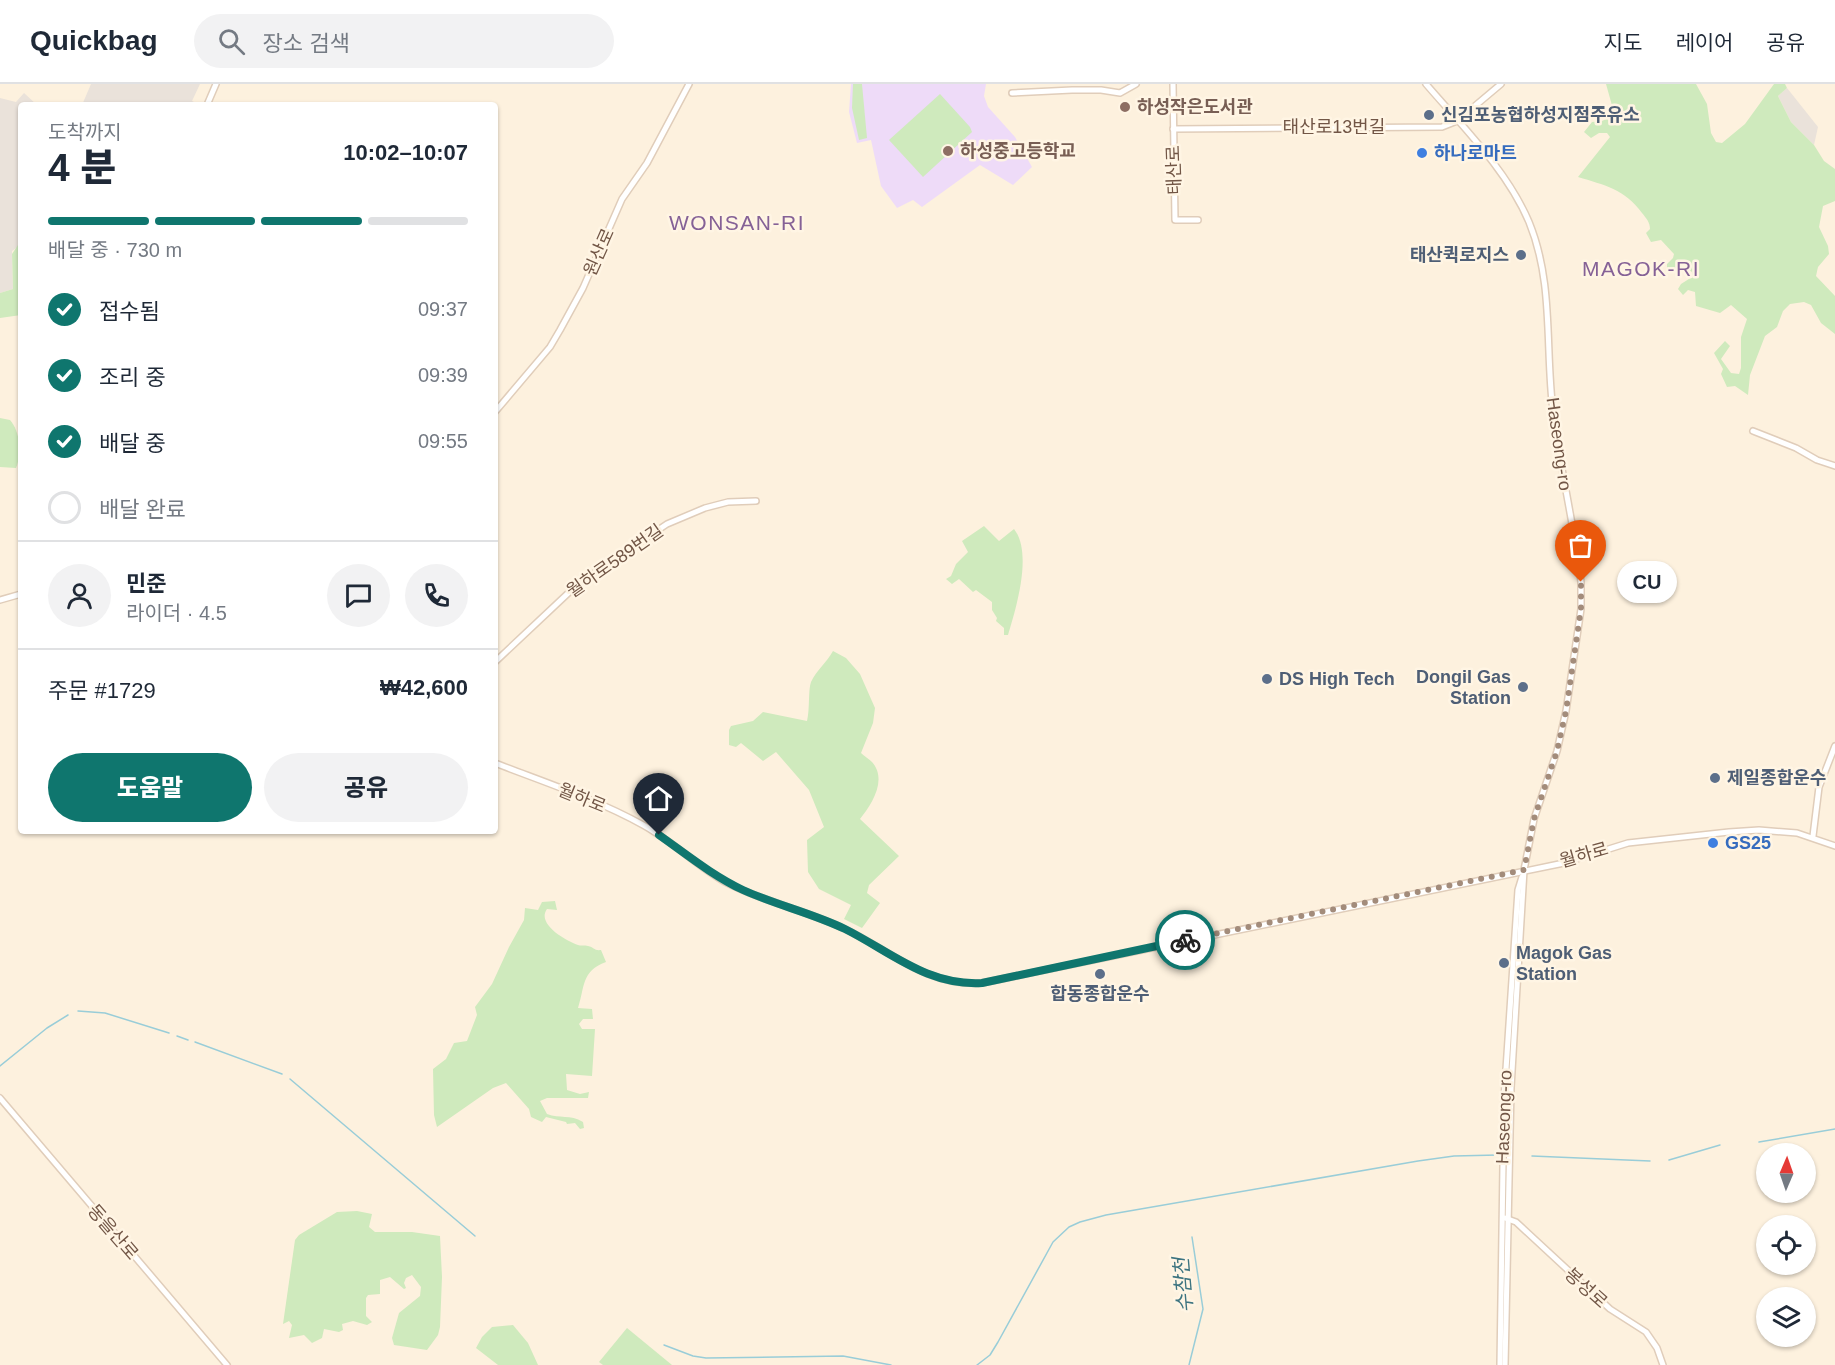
<!DOCTYPE html>
<html lang="ko">
<head>
<meta charset="utf-8">
<style>
	body { margin:0; font-family:Helvetica,"Noto Sans KR",sans-serif; background:#f2f2f3; color:#1f2937; height:100vh; display:flex; flex-direction:column; font-size:22px; white-space:nowrap }
	* { box-sizing:border-box; margin:0 }
	p { font-size:20px; color:#747a83 }
	.icon { flex:none; width:33px; height:33px; fill:none; stroke:currentColor; stroke-width:2; stroke-linecap:round; stroke-linejoin:round }
	.map { position:relative; flex:1; overflow:hidden }
	.side { position:absolute; left:18px; top:18px; width:480px; height:732px; display:flex; flex-direction:column; background:#fff; border-radius:6px; box-shadow:0 2px 4px #0004 }
	.side>* { flex:none }
	.needle { width:39px; rotate:2deg }
	.fabs { position:absolute; left:1756px; top:1059px; display:grid; gap:12px }
	.fabs a { display:grid; place-items:center; width:60px; height:60px; border-radius:50%; background:#fff; box-shadow:0 2px 4px #0004; font-size:30px }
	.pin { position:absolute; display:grid; place-items:center; width:51px; height:51px; color:#fff; margin:-62px -26px; border-radius:50% 50% 50% 0; rotate:-45deg; box-shadow:0 0 6px #0007 }
	.pin .icon { rotate:45deg }
	.courier { position:absolute; display:grid; place-items:center; width:60px; height:60px; margin:-30px; border:4px solid #0f766e; border-radius:50%; background:#fff; color:#222; box-shadow:0 2px 8px #0007 }
	.bubble { position:absolute; height:42px; border-radius:21px; background:#fff; box-shadow:0 2px 4px #0004; font-size:20px; font-weight:800; line-height:42px; text-align:center }
	.headline em { font-style:normal; font-weight:800 }
	.headline div { display:flex; flex-direction:column-reverse }
	.headline { display:flex; align-items:center; justify-content:space-between; height:102px; padding:0 30px }
	h1 { font-size:39px; font-weight:800; line-height:45px }
	.bar { display:grid; grid-template-columns:repeat(4,1fr); gap:9px 6px; align-content:center; height:72px; padding:0 30px }
	.bar i { height:8px; border-radius:4px; background:#e0e1e3 }
	.bar .on { background:#0f766e }
	.bar p { grid-column:span 4 }
	.line { display:flex; align-items:center; gap:15px; padding:0 30px; border-top:2px solid #e0e1e3 }
	.line div { flex:1 }
	.round { display:grid; place-items:center; flex:none; width:63px; height:63px; border-radius:32px; background:#f2f2f3 }
	ol { padding:0 30px; list-style:none }
	li { display:flex; align-items:center; gap:18px; height:66px }
	li p { margin-inline-start:auto }
	li .icon { padding:6px; border-radius:50%; background:#0f766e; color:#fff; stroke-width:4 }
	li:last-child { color:#747a83 }
	li i { width:33px; height:33px; border:3px solid #e0e1e3; border-radius:50% }
	.primary-button { display:flex; gap:12px; margin-top:auto; padding:12px 30px }
	.primary-button a { flex:1; height:69px; border-radius:36px; background:#0f766e; color:#fff; font-size:24px; font-weight:800; line-height:69px; text-align:center }
	.primary-button a+a { background:#f2f2f3; color:#1f2937 }
	header { display:flex; align-items:center; gap:36px; box-sizing:border-box; height:84px; padding:0 30px; background:#fff; border-bottom:2px solid #e0e1e3 }
	header strong { font-size:28px }
	nav { display:flex; gap:33px; margin-inline-start:auto; font-size:21px }
	.search { width:420px; height:54px; background:#f2f2f3; display:flex; align-items:center; gap:15px; box-sizing:border-box; padding:0 21px; border-radius:33px; color:#747a83; font-size:22px }
	.map>svg:first-child { display:block }
	.industrial { fill:#eae2da }
	.education { fill:#eedbf8 }
	.green { fill:#cfeabd }
	.lines { fill:none; stroke-linecap:round; stroke-linejoin:round }
	.stream { stroke:#99cdd8; stroke-width:1.5 }
	.minor-casing { stroke:#e0cdba; stroke-width:8 }
	.minor { stroke:#fff; stroke-width:5 }
	.done { stroke:#a38c7b; stroke-width:6; stroke-dasharray:0 10.8 }
	.route { stroke:#0f766e; stroke-width:8 }
	.education-dot { fill:#8d6e63; stroke:#fff5e4; stroke-width:2 }
	.service-dot { fill:#5c6f8a; stroke:#fff5e4; stroke-width:2 }
	.shop-dot { fill:#3f7fe0; stroke:#fff5e4; stroke-width:2 }
	.labels { text-anchor:middle; dominant-baseline:central; stroke-width:5; stroke-linejoin:round; paint-order:stroke }
	.education-label { font-size:18px; font-weight:bold; fill:#785e54; stroke:#fff5e4; text-anchor:start }
	.service-label { font-size:18px; font-weight:bold; fill:#4e5e75; stroke:#fff5e4; text-anchor:start }
	.street-label { font-size:18px; fill:#725646; stroke:#fff5e4 }
	.shop-label { font-size:18px; font-weight:bold; fill:#366cbe; stroke:#fff5e4; text-anchor:start }
	.water-label { font-size:20px; font-style:italic; fill:#3d7480; stroke:#fff5e4 }
	.quarter-label { font-size:21px; letter-spacing:1.5px; fill:#856196; stroke:#fff5e4 }
</style>
</head>
<body>
<header>
<strong>Quickbag</strong>
<div class="search"><svg class="icon" aria-label="search" viewBox="0 0 24 24"><circle cx="10" cy="10" r="6"/><path d="M15 15l6 6"/></svg>장소 검색</div>
<nav><a>지도</a><a>레이어</a><a>공유</a></nav>
</header>
<div class="map">
<svg width="1835" height="1281" viewBox="0 0 1835 1281">
	<rect width="100%" height="100%" fill="#fdf1de"/>
	<g class="industrial">
		<path d="M91,0H200L192,17L200,21H82Z"/>
		<path d="M1787,4L1818,43L1814,61L1791,38L1778,12Z"/>
		<path d="M24,9L37,21H21V166L19,162L12,167L13,205L0,209V14L16,18Z"/>
	</g>
	<path class="education" d="M851,0H986L984,12L988,23L1015,53L1032,83L1013,101L980,81L922,123L913,116L897,124L881,102L871,56L857,59L849,28Z"/>
	<g class="green">
		<path d="M853,0H862L867,54L859,56L852,24Z"/>
		<path d="M1606,0H1696L1707,20L1711,49L1716,58L1722,59L1745,40L1774,0H1785L1787,4L1778,12L1791,38L1814,61L1824,77L1835,85V117L1823,122L1819,143L1828,162L1829,170L1818,183L1816,192L1835,212V250L1821,239L1811,221L1804,218L1790,220L1783,227L1777,243L1765,252L1750,291L1748,311L1735,302L1727,303L1721,290L1723,285L1714,269L1725,257L1730,262L1721,275L1731,289L1739,290L1741,284V253L1747,235L1731,221L1720,229L1696,222L1695,208L1688,206L1683,211L1678,205L1681,200L1692,193V188L1688,185L1667,186V180L1673,174L1674,170L1661,156L1651,158L1646,149L1650,145C1650,138 1646,134 1642,129C1625,105 1604,101 1578,93L1610,53L1607,49H1599L1591,54L1584,48L1592,38L1602,37L1613,32V25Z"/>
		<path d="M940,10L970,43L972,48L923,93L889,56Z"/>
		<path d="M18,161L21,172L18,178V185L21,189C21,203 18,218 21,231L0,234V209L13,205L12,170Z"/>
		<path d="M0,334L10,336C20,347 22,370 16,384L0,383Z"/>
		<path d="M984,442L999,457L1014,445C1033,469 1016,524 1008,551H1004V544L996,537L997,534L992,526V518L976,506L973,508L959,495L952,500L946,495L951,492L956,480L968,468L962,457Z"/>
		<path d="M833,567L846,574L860,590L875,624L873,639L861,669C864,672 869,675 872,678C888,696 871,721 860,735L899,772L869,801L867,809L880,819L862,844L844,835L851,821L819,805L808,788L807,756L824,743L809,706L776,668L763,677L741,659L736,663L729,661V646L731,642L753,637L763,628L807,637C810,625 808,606 811,598C816,587 827,578 833,567Z"/>
		<path d="M555,817L557,826L547,825C536,840 566,857 578,861C580,862 585,861 588,862C594,863 594,867 601,866L606,878C581,887 585,903 578,924L592,925L593,935H583L579,940L582,945H595L592,992L566,990L567,1006L580,1010L589,1008L588,1014H547L540,1017L547,1030C560,1035 570,1030 583,1038L584,1044L580,1045L575,1039L567,1040L566,1038L546,1033L542,1038L531,1033L529,1025L506,999L493,1004L437,1043L434,1031L433,985L446,975L454,959L467,957L477,931L475,923L492,900L509,863L524,836L525,824L538,826L542,818Z"/>
		<path d="M357,1127L372,1130L369,1143L375,1148H412L440,1152L442,1193L440,1243L438,1251L427,1266L394,1261L392,1254L399,1229L420,1212L421,1203L412,1191L406,1194L404,1199L406,1204L404,1205L390,1193L380,1196V1210L368,1211L366,1214V1232L372,1238L367,1241L353,1237L342,1240L343,1246L339,1248L324,1245L322,1254L312,1259L304,1251L289,1254L292,1241L289,1237L283,1240L295,1156L299,1151L337,1128Z"/>
		<path d="M513,1241L528,1259L538,1281H498L476,1264L482,1253L492,1243Z"/>
		<path d="M627,1244L672,1281H603L599,1278Z"/>
	</g>
	<g class="lines">
		<g class="stream">
			<path d="M78,927L105,929L169,949"/>
			<path d="M177,952L188,956"/>
			<path d="M195,958L282,990"/>
			<path d="M0,982L47,944L68,931"/>
			<path d="M290,995L475,1152"/>
			<path d="M1759,1058L1835,1045"/>
			<path d="M1532,1072L1650,1077"/>
			<path d="M1669,1076L1720,1061"/>
			<path d="M664,1261L693,1272L706,1274L843,1272L891,1281"/>
			<path d="M977,1281L990,1271L998,1258L1053,1158L1069,1143L1080,1138L1106,1131L1418,1077L1454,1072L1498,1071"/>
			<path d="M1189,1281L1203,1225L1192,1153"/>
		</g>
		<defs>
			<g id="minor">
				<path d="M1173,0L1175,136H1198"/>
				<path d="M1426,0C1462,42 1507,86 1529,138C1554,199 1545,263 1553,327C1560,384 1574,440 1581,498V525L1566,627L1557,667L1534,735L1524,786L1511,1004L1505,1281"/>
				<path d="M1012,9L1072,6H1101L1120,9L1136,0"/>
				<path d="M207,21L216,0"/>
				<path d="M1173,45L1442,43L1457,37L1501,0"/>
				<path d="M495,328L550,263L560,246L583,204L622,115L647,79L689,0"/>
				<path d="M1753,347L1796,364L1817,376L1835,382"/>
				<path d="M0,516L21,510"/>
				<path d="M495,578L579,499L667,440L705,424L728,418L756,417"/>
				<path d="M495,679C544,698 596,715 643,741C672,757 696,781 725,798C763,818 806,826 845,845C891,867 927,903 982,899L1564,779L1628,759L1729,748L1759,746L1797,749L1835,762"/>
				<path d="M1813,752L1819,703L1835,662"/>
				<path d="M0,1014L227,1281"/>
				<path d="M1505,1134L1516,1138L1610,1225L1646,1248L1657,1264L1663,1281"/>
				<path d="M1500,1281L1504,1015L1518,806L1522,793"/>
			</g>
		</defs>
		<use href="#minor" class="minor-casing"/>
		<use href="#minor" class="minor"/>
	</g>
	<g class="lines">
		<path class="done" d="M1185,856L1524,786L1534,735L1557,667L1566,627L1581,525V498"/>
		<path class="route" d="M659,751C686,770 713,792 743,806C776,821 812,829 845,845C891,868 927,902 982,899L1185,856"/>
	</g>
	<g class="education-dot">
		<circle cx="1125" cy="23" r="6"/>
		<circle cx="948" cy="67" r="6"/>
	</g>
	<g class="service-dot">
		<circle cx="1429" cy="31" r="6"/>
		<circle cx="1521" cy="171" r="6"/>
		<circle cx="1267" cy="595" r="6"/>
		<circle cx="1523" cy="603" r="6"/>
		<circle cx="1715" cy="694" r="6"/>
		<circle cx="1504" cy="879" r="6"/>
		<circle cx="1100" cy="890" r="6"/>
	</g>
	<g class="shop-dot">
		<circle cx="1422" cy="69" r="6"/>
		<circle cx="1713" cy="759" r="6"/>
	</g>
	<g class="labels">
		<g class="education-label">
			<text x="1137" y="23">하성작은도서관</text>
			<text x="960" y="67">하성중고등학교</text>
		</g>
		<g class="service-label">
			<text x="1441" y="31">신김포농협하성지점주유소</text>
			<text x="1509" y="171" text-anchor="end">태산퀵로지스</text>
			<text x="1511" y="593" text-anchor="end">Dongil Gas<tspan x="1511" dy="21">Station</tspan></text>
			<text x="1279" y="595">DS High Tech</text>
			<text x="1727" y="694">제일종합운수</text>
			<text x="1516" y="869">Magok Gas<tspan x="1516" dy="21">Station</tspan></text>
			<text x="1100" y="910" text-anchor="middle">합동종합운수</text>
		</g>
		<g class="street-label">
			<text x="1334" y="43">태산로13번길</text>
			<text transform="translate(1174 86) rotate(-92)">태산로</text>
			<text transform="translate(599 168) rotate(-66)">원산로</text>
			<text transform="translate(1559 360) rotate(82)">Haseong-ro</text>
			<text transform="translate(615 477) rotate(-35)">월하로589번길</text>
			<text transform="translate(582 714) rotate(22)">월하로</text>
			<text transform="translate(1584 771) rotate(-16)">월하로</text>
			<text transform="translate(1504 1033) rotate(-88)">Haseong-ro</text>
			<text transform="translate(113 1148) rotate(49)">동을산로</text>
			<text transform="translate(1586 1204) rotate(42)">봉성로</text>
		</g>
		<g class="shop-label">
			<text x="1434" y="69">하나로마트</text>
			<text x="1725" y="759">GS25</text>
		</g>
		<g class="water-label">
			<text transform="translate(1183 1201) rotate(-95)">수참천</text>
		</g>
		<g class="quarter-label">
			<text x="737" y="138">WONSAN-RI</text>
			<text x="1641" y="184">MAGOK-RI</text>
		</g>
	</g>
</svg>
<div class="fabs">
<a><svg class="needle" viewBox="-14 -14 28 28"><path d="M0-13l5 13h-10z" fill="#e53935"/><path d="M0 13l5-13h-10z" fill="#747a83"/></svg></a>
<a><svg class="icon" aria-label="locate" viewBox="0 0 24 24"><circle cx="12" cy="12" r="6"/><path d="M12 2v4M12 18v4M2 12h4M18 12h4"/></svg></a>
<a><svg class="icon" aria-label="layers" viewBox="0 0 24 24"><path d="M12 4l9 5-9 5-9-5zM3 14l9 5 9-5"/></svg></a>
</div>
<div class="pin" style="left:1581px;top:498px;background:#ea580c"><svg class="icon" aria-label="bag" viewBox="0 0 24 24"><path d="M5 8h14l-1 12H6zM9 8a3 3 0 0 1 6 0"/></svg></div>
<div class="pin" style="left:659px;top:751px;background:#1f2937"><svg class="icon" aria-label="home" viewBox="0 0 24 24"><path d="M3 11l9-7 9 7M6 9v11h12V9"/></svg></div>
<div class="courier" style="left:1185px;top:856px"><svg class="icon" aria-label="bike" viewBox="0 0 24 24"><circle cx="6" cy="16" r="4"/><circle cx="18" cy="16" r="4"/><path d="M6 16l4-8h5l3 8M10 8l3 8H6M13 5h3"/></svg></div>
<div class="bubble" style="left:1617px;top:477px;width:60px">CU</div>
<section class="side">
<div class="headline"><div><h1>4 분</h1><p>도착까지</p></div><em>10:02–10:07</em></div>
<div class="bar"><i class="on"></i><i class="on"></i><i class="on"></i><i></i><p>배달 중 · 730 m</p></div>
<ol>
<li><svg class="icon" aria-label="check" viewBox="0 0 24 24"><path d="M5 12l5 5 9-10"/></svg>접수됨<p>09:37</p></li>
<li><svg class="icon" aria-label="check" viewBox="0 0 24 24"><path d="M5 12l5 5 9-10"/></svg>조리 중<p>09:39</p></li>
<li><svg class="icon" aria-label="check" viewBox="0 0 24 24"><path d="M5 12l5 5 9-10"/></svg>배달 중<p>09:55</p></li>
<li><i></i>배달 완료</li>
</ol>
<div class="line" style="height:108px"><a class="round"><svg class="icon" aria-label="person" viewBox="0 0 24 24"><circle cx="12" cy="8" r="4"/><path d="M4 21q1-7 8-7t8 7"/></svg></a><div><b>민준</b><p>라이더 · 4.5</p></div><a class="round"><svg class="icon" aria-label="chat" viewBox="0 0 24 24"><path d="M4 5h16v11H9l-5 4z"/></svg></a><a class="round"><svg class="icon" aria-label="phone" viewBox="0 0 24 24"><path d="M5 4h4l2 5-3 2q2 4 5 5l2-3 5 2v4C11 20 4 13 5 4z"/></svg></a></div>
<div class="line" style="height:78px"><div>주문 #1729</div><b>₩42,600</b></div>
<div class="primary-button"><a>도움말</a><a>공유</a></div>
</section>
</div>
</body>
</html>
